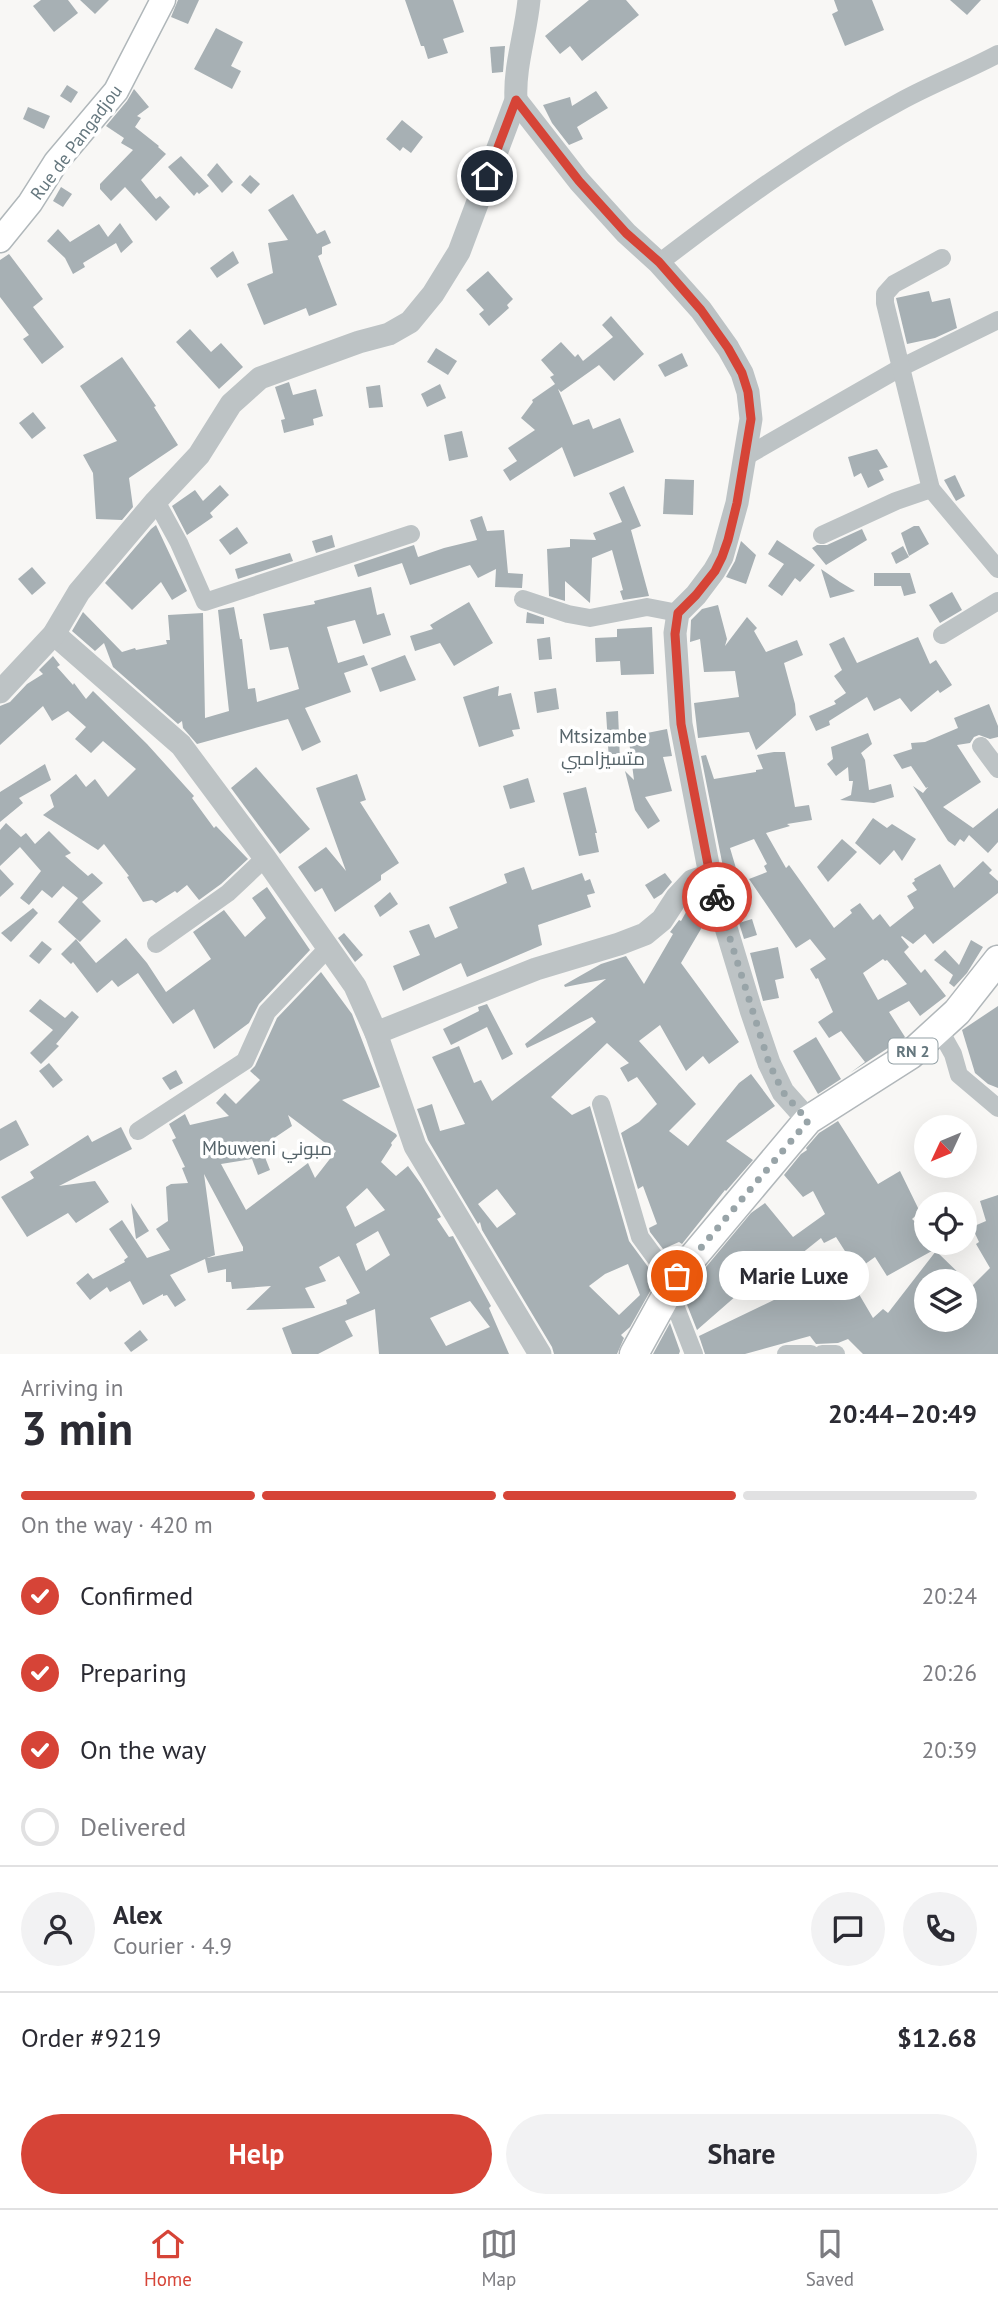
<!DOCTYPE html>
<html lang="en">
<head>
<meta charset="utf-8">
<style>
	body { margin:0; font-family:"PT Sans",Cairo,sans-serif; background:#f2f2f3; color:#2b2b33; height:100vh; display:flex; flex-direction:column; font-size:26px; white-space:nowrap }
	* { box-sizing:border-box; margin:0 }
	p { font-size:23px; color:#7c7c81 }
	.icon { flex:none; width:38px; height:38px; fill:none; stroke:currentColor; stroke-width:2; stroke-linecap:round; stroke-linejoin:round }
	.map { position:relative; height:1354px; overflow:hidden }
	.details { display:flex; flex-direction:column; background:#fff; flex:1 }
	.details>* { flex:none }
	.needle { width:46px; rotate:226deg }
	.controls { position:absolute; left:914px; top:1115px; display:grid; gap:14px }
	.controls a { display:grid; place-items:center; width:63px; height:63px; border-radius:50%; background:#fff; box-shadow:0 7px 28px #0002; font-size:35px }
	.pin { position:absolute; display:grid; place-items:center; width:60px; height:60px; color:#fff; margin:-30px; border:4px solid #fff; border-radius:50%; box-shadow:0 2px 7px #0007 }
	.courier { position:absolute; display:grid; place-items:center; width:70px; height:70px; margin:-35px; border:5px solid #d64437; border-radius:50%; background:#fff; color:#222; box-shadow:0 2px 9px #0007 }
	.bubble { position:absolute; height:49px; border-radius:24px; background:#fff; box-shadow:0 7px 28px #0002; font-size:23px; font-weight:600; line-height:49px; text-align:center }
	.overview em { font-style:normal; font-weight:600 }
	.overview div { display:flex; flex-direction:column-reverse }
	.overview { display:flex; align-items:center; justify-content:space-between; height:119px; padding:0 21px }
	h1 { font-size:46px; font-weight:600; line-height:52px }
	.bar { display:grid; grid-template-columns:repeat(4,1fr); gap:10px 7px; align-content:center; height:84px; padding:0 21px }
	.bar i { height:9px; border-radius:5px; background:#e1e1e2 }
	.bar .active { background:#d64437 }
	.bar p { grid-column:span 4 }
	.line { display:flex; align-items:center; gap:18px; padding:0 21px; border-top:2px solid #e1e1e2 }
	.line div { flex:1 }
	.round { display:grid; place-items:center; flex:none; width:74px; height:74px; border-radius:37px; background:#f2f2f3 }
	ol { padding:0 21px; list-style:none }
	li { display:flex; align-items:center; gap:21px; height:77px }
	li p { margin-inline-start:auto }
	li .icon { padding:7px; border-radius:50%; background:#d64437; color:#fff; stroke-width:4 }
	li:last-child { color:#7c7c81 }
	li i { width:38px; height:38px; border:4px solid #e1e1e2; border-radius:50% }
	.cta { display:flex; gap:14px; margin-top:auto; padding:14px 21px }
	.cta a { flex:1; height:80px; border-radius:42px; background:#d64437; color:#fff; font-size:28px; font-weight:600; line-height:80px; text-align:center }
	.cta a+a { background:#f2f2f3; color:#2b2b33 }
	.menu { display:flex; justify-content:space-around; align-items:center; height:98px; border-top:2px solid #e1e1e2; background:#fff; font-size:19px; color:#7c7c81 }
	.menu a { display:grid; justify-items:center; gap:4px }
	.menu .active { color:#d64437 }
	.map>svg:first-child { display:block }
	.building { fill:#a7b0b4; fill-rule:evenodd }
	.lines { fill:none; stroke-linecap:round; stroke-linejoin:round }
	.secondary-casing { stroke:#b0b7ba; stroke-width:27 }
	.primary-casing { stroke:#b1b7ba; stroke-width:31 }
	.minor { stroke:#bdc3c5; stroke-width:18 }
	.tertiary { stroke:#bdc3c5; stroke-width:23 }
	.secondary { stroke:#fff; stroke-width:24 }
	.primary { stroke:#fff; stroke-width:28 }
	.done { stroke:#98a4a8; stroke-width:7; stroke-dasharray:0 12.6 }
	.route { stroke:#d64437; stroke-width:9 }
	.labels { text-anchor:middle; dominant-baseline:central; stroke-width:7; stroke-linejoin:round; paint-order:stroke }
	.shield { fill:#fff; stroke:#93a0a5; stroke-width:2 }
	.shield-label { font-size:16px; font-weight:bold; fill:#65777e }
	.street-label { font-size:18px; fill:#65777e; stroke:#fff }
	.neighbourhood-label { font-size:19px; fill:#56646a; stroke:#fff }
</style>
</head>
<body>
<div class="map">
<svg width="998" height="1354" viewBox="0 0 998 1354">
	<rect width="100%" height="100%" fill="#f8f7f5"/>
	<g class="building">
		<path d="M41,0H68L78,13L54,32L33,6Z"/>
		<path d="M80,0H109L95,14Z"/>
		<path d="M178,0H199L188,24L171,17Z"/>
		<path d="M405,0H453L464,32L443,39L448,53L428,59L424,46H421Z"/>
		<path d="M589,0H626L639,15L582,61L570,46L560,54L545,36Z"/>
		<path d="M834,0H872L884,30L845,46L832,14L838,11Z"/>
		<path d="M950,0H981L967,15Z"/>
		<path d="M216,28L243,42L231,66L241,71L232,89L194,69Z"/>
		<path d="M505,46L503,72L492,73L490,47Z"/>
		<path d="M67,85L78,92L71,103L60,96Z"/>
		<path d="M134,89L149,107L137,116L141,118L135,127L159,146L158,147L166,154L141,180L156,199L160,196L170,207L156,221L125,187L111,201L100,189V184L133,150L121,143L124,138L106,126L127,101Z"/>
		<path d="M596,91L608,108L577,127L583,139L569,145L552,123L543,105L570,97L572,106Z"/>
		<path d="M28,107L50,116L44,129L23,119Z"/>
		<path d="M402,120L423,137L411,153L403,147L400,151L386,139Z"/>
		<path d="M181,156L209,186L199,194L197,192L194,196L168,167Z"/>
		<path d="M217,163L233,182L222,193L207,175Z"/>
		<path d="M250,175L260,184L251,194L241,185Z"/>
		<path d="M61,187L72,194L63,207L53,201Z"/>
		<path d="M293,194L317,234L325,230L331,243L322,247V254L318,256L337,305L309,316L306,308L264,325L247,284L273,273L268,243L288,240L268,210Z"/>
		<path d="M120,223L133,242L121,253L116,243L83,263L85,267L73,274L65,258L47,241L58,229L70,242L99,224L108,237Z"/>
		<path d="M233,251L239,263L217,278L210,268Z"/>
		<path d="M9,254L43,299L33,307L64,347L42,364L23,339L29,335L0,297V260Z"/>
		<path d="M488,271L513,299L507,305L509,308L489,326L479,314L484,310L466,290Z"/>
		<path d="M929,291L932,302L950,298L957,328L935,338L907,344L896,298Z"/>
		<path d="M611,316L644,354L614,381L599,365L561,392L558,389L573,425L589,419L593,429L620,418L634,452L574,477L562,447L510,481L503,470L517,461L508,448L535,430L521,418L533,402L532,400L555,384L550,377L554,375L541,360L561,342L575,357L578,354L583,361L613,337L602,325Z"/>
		<path d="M190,329L211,352L221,343L243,367L219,389L176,342Z"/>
		<path d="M436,348L457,361L448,375L427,362Z"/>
		<path d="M682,353L688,366L665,377L658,365Z"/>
		<path d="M122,357L156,406L154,407L178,445L129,478L133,507L122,520L96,519L93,473L83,455L117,441L80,386Z"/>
		<path d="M289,382L293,395L316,389L323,416L313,419L314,425L284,433L281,420L285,419L275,387Z"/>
		<path d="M440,384L446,398L427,407L421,394Z"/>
		<path d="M380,385L383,407L369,408L366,387Z"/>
		<path d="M33,412L46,428L32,439L19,423Z"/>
		<path d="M462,431L468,457L449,461L444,435Z"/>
		<path d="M877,449L888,467L879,470L884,480L868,488L861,473L854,477L848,457Z"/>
		<path d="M955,475L965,496L956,501L944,480Z"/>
		<path d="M665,479L694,480L693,515L663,514Z"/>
		<path d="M220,485L229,495L210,513L213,517L187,535L172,506L195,490L203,501Z"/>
		<path d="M624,486L641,526L631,530L649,596L623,600L620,591L623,590L612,550L592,558L590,603L565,581V601L549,596L547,549L570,547V539L596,540L593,533L622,522L609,493Z"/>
		<path d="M482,516L487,531L504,530L508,573L523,574L522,588L495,587L496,569L478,578L470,565L410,585L402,563L358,577L354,565L414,545L418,557L444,548L477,540L470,520Z"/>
		<path d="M156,525L187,591L172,600L161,582L132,610L105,583L151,529Z"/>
		<path d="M914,526H919L929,544L909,556L901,533Z"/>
		<path d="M237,527L248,543L230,555L219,540Z"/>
		<path d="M862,529L867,540L826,565L812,548L817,545H827Z"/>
		<path d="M332,535L335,547L316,553L312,541Z"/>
		<path d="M777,540L815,565L800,582L795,578L782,596L768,586L784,564L768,554Z"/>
		<path d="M741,541L756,555L746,584L726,577L735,561Z"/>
		<path d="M903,546L909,557L896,564L891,553Z"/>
		<path d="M290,553L293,561L238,579L235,569Z"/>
		<path d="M32,567L46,583L32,595L18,579Z"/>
		<path d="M821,569L840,582L855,591L830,598Z"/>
		<path d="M874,573H910L916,593L904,596L901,586H874Z"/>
		<path d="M371,587L377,615L384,613L391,635L363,644L355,620L327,627L338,663L364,655L368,665L344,673L351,692L305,708L321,742L302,751L288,719L197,744L183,728L182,721L178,724L113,667L104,643L95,651L72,631L83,612L122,652L135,648L136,650L167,644L166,640H170L168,615L203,613L205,718L229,711L218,610L234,607L240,639H242L248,689L255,688L257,702L299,689L288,647L270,650L263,614L315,604L314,601Z"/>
		<path d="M952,592L962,610L940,623L929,605Z"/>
		<path d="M469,602L493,643L454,666L440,643L415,651L410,636L433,629L430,625Z"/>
		<path d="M718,605L727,639L725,646L747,617L757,628L754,631L766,652L797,640L803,655L784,663L795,704L796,715L756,750L749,732L698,738L694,703L739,697L735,671L704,672L700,639L690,642L691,620L702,609Z"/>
		<path d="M527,612L544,618V624L526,623Z"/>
		<path d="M652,627L654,674L621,675L620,661L596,662L595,638L617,637V629Z"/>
		<path d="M550,637L552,659L539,660L537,639Z"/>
		<path d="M844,637L857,663L918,637L930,664L936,660L952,685L940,693L938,690L911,712L900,698L874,711L867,697L829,721L830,725L816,731L809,716L836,704L834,701L846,693L834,676L842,670L829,644Z"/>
		<path d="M405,655L416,680L380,692L371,668Z"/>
		<path d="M53,656L60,665L57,667L73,685L74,683L86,699L93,691L147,744L194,796L192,798L214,828L216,826L248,859L221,884L199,900L187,885L177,893L175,891L156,903L152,900L143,902L127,877L129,876L104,844L98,850L43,815L54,807L50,795L76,774L86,787L95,779L108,797L136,769L103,741L91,753L75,739L86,727L68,711L52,721L43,706L0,745V706L10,702L27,684L43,674L39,670Z"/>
		<path d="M499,686L498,696L511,693L520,729L512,730L514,736L479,747L463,697Z"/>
		<path d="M556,688L559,709L537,713L534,692Z"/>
		<path d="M989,704L998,726V737L990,739L979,735L974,737L970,743L957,745L981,782L943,807L973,828L998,808V842L988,853L969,835L964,842L960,839L955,846L948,841L913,786L923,793L928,787L926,788L911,766L902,769L893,755L912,749L911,743L925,742L958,728L954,718Z"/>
		<path d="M618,711L620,761H609L606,712Z"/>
		<path d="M667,729L672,756L663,757L672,791L645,797L660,821L648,829L635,810L625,771L634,780L628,733L641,731L642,734Z"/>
		<path d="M868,733L872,744L861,753L865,760L869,790L891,784L894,797L874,803L840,800L851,795L853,781H849L848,767L836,776L827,764L833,759L831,747Z"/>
		<path d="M774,752H785L795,807L809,805L812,820L787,824L790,826L766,833L786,868L789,865L834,928L852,913L850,910L860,903L873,920L880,914L890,927L914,908L907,896L917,890L912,883L915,881L914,879L940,864L954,888L983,861L992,870L989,873L998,881V893L933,944L925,934L913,944L902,936L901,937L909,947L904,952L921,973L925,969L946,996L920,1016L909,1001L889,1012L905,1037L850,1073L865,1062L841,1031L829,1038L818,1022L833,1012L818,978L816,979L810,969L826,959L810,939L796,948L749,879L767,872L764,866L767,864L754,839L730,848L743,892L731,896L724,872L701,756L706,755L714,779L756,772V770L763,769L757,755ZM883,959L885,961L887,960L907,984L878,1000L863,973Z"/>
		<path d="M45,764L51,780L19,798L23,803L0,822V792Z"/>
		<path d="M256,767L310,829L280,854L231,788Z"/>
		<path d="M357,774L366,800L360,802L399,863L381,875V880L335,912L322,888L315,892L298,867L326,847L346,871L316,788Z"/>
		<path d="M528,778L535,802L510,809L503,786Z"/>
		<path d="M586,787L597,833H595L599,852L579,856L563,793Z"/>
		<path d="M873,818L887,828L892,824L916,839L902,861L894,850L880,865L855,843Z"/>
		<path d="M6,823L21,837L26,833L35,844L49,831L71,853L65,856L88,876L92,873L103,883L82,902L101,921L80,942L58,922L78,898L63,886L52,898L42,890L29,905L20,898L41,871L20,847L0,866V830Z"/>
		<path d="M842,839L857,852L828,882L817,867Z"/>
		<path d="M524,867L532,890L582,873L585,881L590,879L595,893L587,895L591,907L538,925L542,945L467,977L461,963L403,991L393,966L420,955L409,931L429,924L435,938L458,928L449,907L507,883L504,874Z"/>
		<path d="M0,869L14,884L0,897Z"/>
		<path d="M665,873L672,882L662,894L654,899L645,885Z"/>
		<path d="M267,887L310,950L259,1004L249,1023L214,1049L194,1009L173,1024L138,973L118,987L112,980L97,993L73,962L71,964L61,954L76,939L96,963L126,938L147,963L166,992L211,959L193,932L224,910L245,937L266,918L252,898Z"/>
		<path d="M390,892L398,904L380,917L374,906Z"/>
		<path d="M690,905L708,917L681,963L739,1042L709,1064L703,1056L686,1071L660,1025L639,1041L696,1104L669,1131L688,1146L739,1083L751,1074L775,1106L726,1141L753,1160L726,1191L725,1190L682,1244L679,1242L663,1249L650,1232L649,1228L657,1224L643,1186L638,1189L621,1133L639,1122L657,1104L637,1077L628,1082L620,1068L629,1063L607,1043L551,1097L572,1115L590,1106L629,1241L657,1279L630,1327L621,1335L624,1338L617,1354H554L552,1347L482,1230L480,1222L478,1224L428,1140L417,1109L432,1104L440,1131L465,1124L432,1057L459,1046L474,1083L481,1080L492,1101L596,1022L592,1017L527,1048L525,1044L606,979L565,987L564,985L601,964L626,956L644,984L673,934L670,932L679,920L681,921ZM497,1189L516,1214L497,1228L478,1204ZM628,1264L640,1295L619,1315L589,1286L605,1274Z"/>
		<path d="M33,908L38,913L11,942L1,933Z"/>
		<path d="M752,919L757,935L744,939L739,923Z"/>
		<path d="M344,933L363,955L355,962L338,938Z"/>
		<path d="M971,940L983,947L967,973L954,987L949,983L953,975L934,960L945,950L959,965Z"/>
		<path d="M42,941L52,949L39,964L29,956Z"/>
		<path d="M778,947L784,978L775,980L779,998L763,1001L750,953Z"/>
		<path d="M321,972L352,1014L380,1087L342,1100L396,1134L397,1136L391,1143L392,1145L381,1162L396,1176L408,1166L421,1184L441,1217L437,1219L449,1237L453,1236L491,1306L489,1308L509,1354H379L375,1309L345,1321L353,1336L318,1354H292L282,1328L347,1304L346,1300L360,1293L339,1256L319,1267L326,1281L305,1288L315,1308L246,1310L271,1286L232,1289L231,1282H226V1269L208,1273L205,1259L170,1275L186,1300L175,1307L167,1295L163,1296V1294L143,1305L130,1281L110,1292L107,1287L90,1300L76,1283L88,1273L93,1279L125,1262L124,1260L128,1257L109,1229L122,1220L147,1258L170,1250L156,1229L168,1221L166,1187L171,1184L188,1183L182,1168L185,1167L172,1140L176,1138L169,1124L185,1114L190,1125L229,1116L216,1103L225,1093L236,1104L260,1080L250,1071L255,1066L277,1018ZM288,1115L336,1151L315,1178L308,1163L246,1210L221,1164L252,1159L258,1175L270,1170L261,1147L292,1126ZM204,1174L243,1247V1251L207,1258L215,1255ZM367,1188L385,1210L355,1227L346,1207ZM378,1231L390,1255L366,1271L356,1244ZM470,1301L490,1327L446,1346L430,1318Z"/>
		<path d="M40,999L65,1018L72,1011L79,1017L56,1044L59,1046L41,1064L30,1053L53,1030L29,1011Z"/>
		<path d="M487,1004L513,1054L502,1060L487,1027L451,1045L443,1029L479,1011L478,1007Z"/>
		<path d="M998,1006V1088L988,1084L975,1073L962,1030Z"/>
		<path d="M816,1037L841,1079L818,1094L793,1051Z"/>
		<path d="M49,1063L63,1080L53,1088L39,1071Z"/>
		<path d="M176,1070L183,1083L170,1090L162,1078Z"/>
		<path d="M16,1120L29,1145L0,1161V1129Z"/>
		<path d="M838,1121L878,1184L900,1171L920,1212L912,1219L926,1231V1242H948L887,1276L875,1257L847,1277L840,1264L850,1259L836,1237L824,1243L821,1238L801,1254L829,1292L853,1284L873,1318L883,1309L888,1313L936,1251L972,1286L990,1268L976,1244L979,1242L972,1227L986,1221L980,1201L998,1195V1354H863L848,1339L838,1343L816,1344L810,1336L745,1354H705L699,1336L778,1298L760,1275L697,1330L684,1297L691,1285L751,1213L765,1203L793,1237L825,1214L813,1191L803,1197L784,1175L801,1154L807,1150L806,1148L819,1133ZM926,1281H964V1320H926Z"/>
		<path d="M121,1127L132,1149L59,1186L95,1181L109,1202L76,1223L68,1213L27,1237L1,1197L34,1178L30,1172L88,1135L92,1142Z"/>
		<path d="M131,1203L149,1231L136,1239Z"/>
		<path d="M670,1323L680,1351L679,1354H653Z"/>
		<path d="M140,1330L148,1340L131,1352L124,1343Z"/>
	</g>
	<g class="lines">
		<defs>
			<path id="secondary" d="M0,240L30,203L56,162L116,91L163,0"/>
			<path id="primary" d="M634,1354L677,1276L808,1120L910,1055L957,1012L998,960"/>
		</defs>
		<use href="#secondary" class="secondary-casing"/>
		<use href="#primary" class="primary-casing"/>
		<g class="minor">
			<path d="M659,263C736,204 815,147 901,101C932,84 966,71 998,54"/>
			<path d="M745,457L900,368L998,320"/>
			<path d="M931,489L885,303V294L894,284L942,258"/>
			<path d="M156,501L179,543L205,602L411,534"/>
			<path d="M822,535L896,501L931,489L998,569"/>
			<path d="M523,599L568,614L590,618L647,607L678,613"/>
			<path d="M942,635L998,601"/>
			<path d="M981,746L998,769"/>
			<path d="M156,944L228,893L265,858"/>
			<path d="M939,1029L953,1054L959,1075L998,1108"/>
			<path d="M601,1104L640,1237L673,1282"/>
			<path d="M138,1131L245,1061L267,1012L328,948"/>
			<path d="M669,1290L694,1354"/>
			<path d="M786,1354H811"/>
			<path d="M822,1354H836"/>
		</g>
		<g class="tertiary">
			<path d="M516,100L579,181L626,233L659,263L701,310L728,348L742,373L748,392L751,419L737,503L722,557L714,571L696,595L678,613L675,633L681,724L710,875L751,1010L769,1063L783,1092L808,1120"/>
			<path d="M54,634L181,745L265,858L355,986L376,1033L415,1146L540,1354"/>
			<path d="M0,692L54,634L79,592L156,501L199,455L231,404L260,378L359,342L389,334L410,322L433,294L459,252L516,100C514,67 526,33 529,0"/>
			<path d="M376,1033L536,969L619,944L645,934L662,920L677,897L692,881L710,875"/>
		</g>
		<use href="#secondary" class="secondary"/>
		<use href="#primary" class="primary"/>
	</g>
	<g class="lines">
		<path class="done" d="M677,1276L808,1121L783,1092L769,1063L717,897"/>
		<path class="route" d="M487,176L516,100L579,181L626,233L659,262L701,310L728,348L742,373L748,392L751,419L737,503L728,540L722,557L715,571L696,595L678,613L675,634L681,724L710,875L717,897"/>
	</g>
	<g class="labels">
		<rect class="shield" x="888.5" y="1038.5" width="49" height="25" rx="5"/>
		<g class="shield-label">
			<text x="913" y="1051">RN 2</text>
		</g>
		<g class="street-label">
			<text transform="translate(76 142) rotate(-53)">Rue de Pangadjou</text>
		</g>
		<g class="neighbourhood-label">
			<text x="603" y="736">Mtsizambe<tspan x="603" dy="22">متسيزامبي</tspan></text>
			<text x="267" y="1148">Mbuweni مبوني</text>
		</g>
	</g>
</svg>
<div class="controls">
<a><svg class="needle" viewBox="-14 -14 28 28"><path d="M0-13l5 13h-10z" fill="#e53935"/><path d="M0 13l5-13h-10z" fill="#7c7c81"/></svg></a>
<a><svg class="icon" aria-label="locate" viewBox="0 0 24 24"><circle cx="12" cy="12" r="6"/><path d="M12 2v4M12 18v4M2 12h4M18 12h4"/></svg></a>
<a><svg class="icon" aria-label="layers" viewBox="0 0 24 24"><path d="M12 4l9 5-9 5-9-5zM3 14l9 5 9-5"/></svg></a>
</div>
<div class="pin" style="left:677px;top:1276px;background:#ea580c"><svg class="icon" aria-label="bag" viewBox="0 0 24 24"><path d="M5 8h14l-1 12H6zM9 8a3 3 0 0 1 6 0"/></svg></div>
<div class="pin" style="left:487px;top:176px;background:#1f2937"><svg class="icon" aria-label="home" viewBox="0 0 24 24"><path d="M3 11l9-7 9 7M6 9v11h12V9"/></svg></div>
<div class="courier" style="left:717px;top:897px"><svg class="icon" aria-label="bike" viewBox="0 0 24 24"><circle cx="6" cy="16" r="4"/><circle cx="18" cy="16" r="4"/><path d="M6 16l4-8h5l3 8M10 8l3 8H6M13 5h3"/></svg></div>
<div class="bubble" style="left:719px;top:1251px;width:150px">Marie Luxe</div>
</div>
<section class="details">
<div class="overview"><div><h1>3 min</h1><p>Arriving in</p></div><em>20:44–20:49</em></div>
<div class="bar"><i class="active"></i><i class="active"></i><i class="active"></i><i></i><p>On the way · 420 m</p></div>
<ol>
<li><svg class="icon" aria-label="check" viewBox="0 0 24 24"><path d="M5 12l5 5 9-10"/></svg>Confirmed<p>20:24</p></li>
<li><svg class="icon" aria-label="check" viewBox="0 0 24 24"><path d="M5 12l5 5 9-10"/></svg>Preparing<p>20:26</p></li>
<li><svg class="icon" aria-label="check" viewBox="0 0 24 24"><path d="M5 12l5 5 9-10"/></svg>On the way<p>20:39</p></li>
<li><i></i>Delivered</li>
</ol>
<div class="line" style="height:126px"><a class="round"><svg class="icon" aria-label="person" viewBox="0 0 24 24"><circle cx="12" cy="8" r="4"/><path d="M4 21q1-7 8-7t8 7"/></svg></a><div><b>Alex</b><p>Courier · 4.9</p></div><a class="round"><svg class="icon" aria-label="chat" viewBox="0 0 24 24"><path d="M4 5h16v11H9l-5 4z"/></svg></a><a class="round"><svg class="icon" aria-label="phone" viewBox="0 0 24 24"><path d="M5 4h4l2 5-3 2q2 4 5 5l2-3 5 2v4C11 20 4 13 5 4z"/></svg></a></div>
<div class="line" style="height:91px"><div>Order #9219</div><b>$12.68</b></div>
<div class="cta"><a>Help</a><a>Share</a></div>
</section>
<nav class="menu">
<a class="active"><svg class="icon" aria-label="home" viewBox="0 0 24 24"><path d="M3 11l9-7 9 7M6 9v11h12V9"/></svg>Home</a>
<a><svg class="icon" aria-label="map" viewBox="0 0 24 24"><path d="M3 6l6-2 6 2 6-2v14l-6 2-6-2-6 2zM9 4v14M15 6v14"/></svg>Map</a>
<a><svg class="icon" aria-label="saved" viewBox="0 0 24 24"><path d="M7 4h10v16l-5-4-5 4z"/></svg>Saved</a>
</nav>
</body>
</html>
